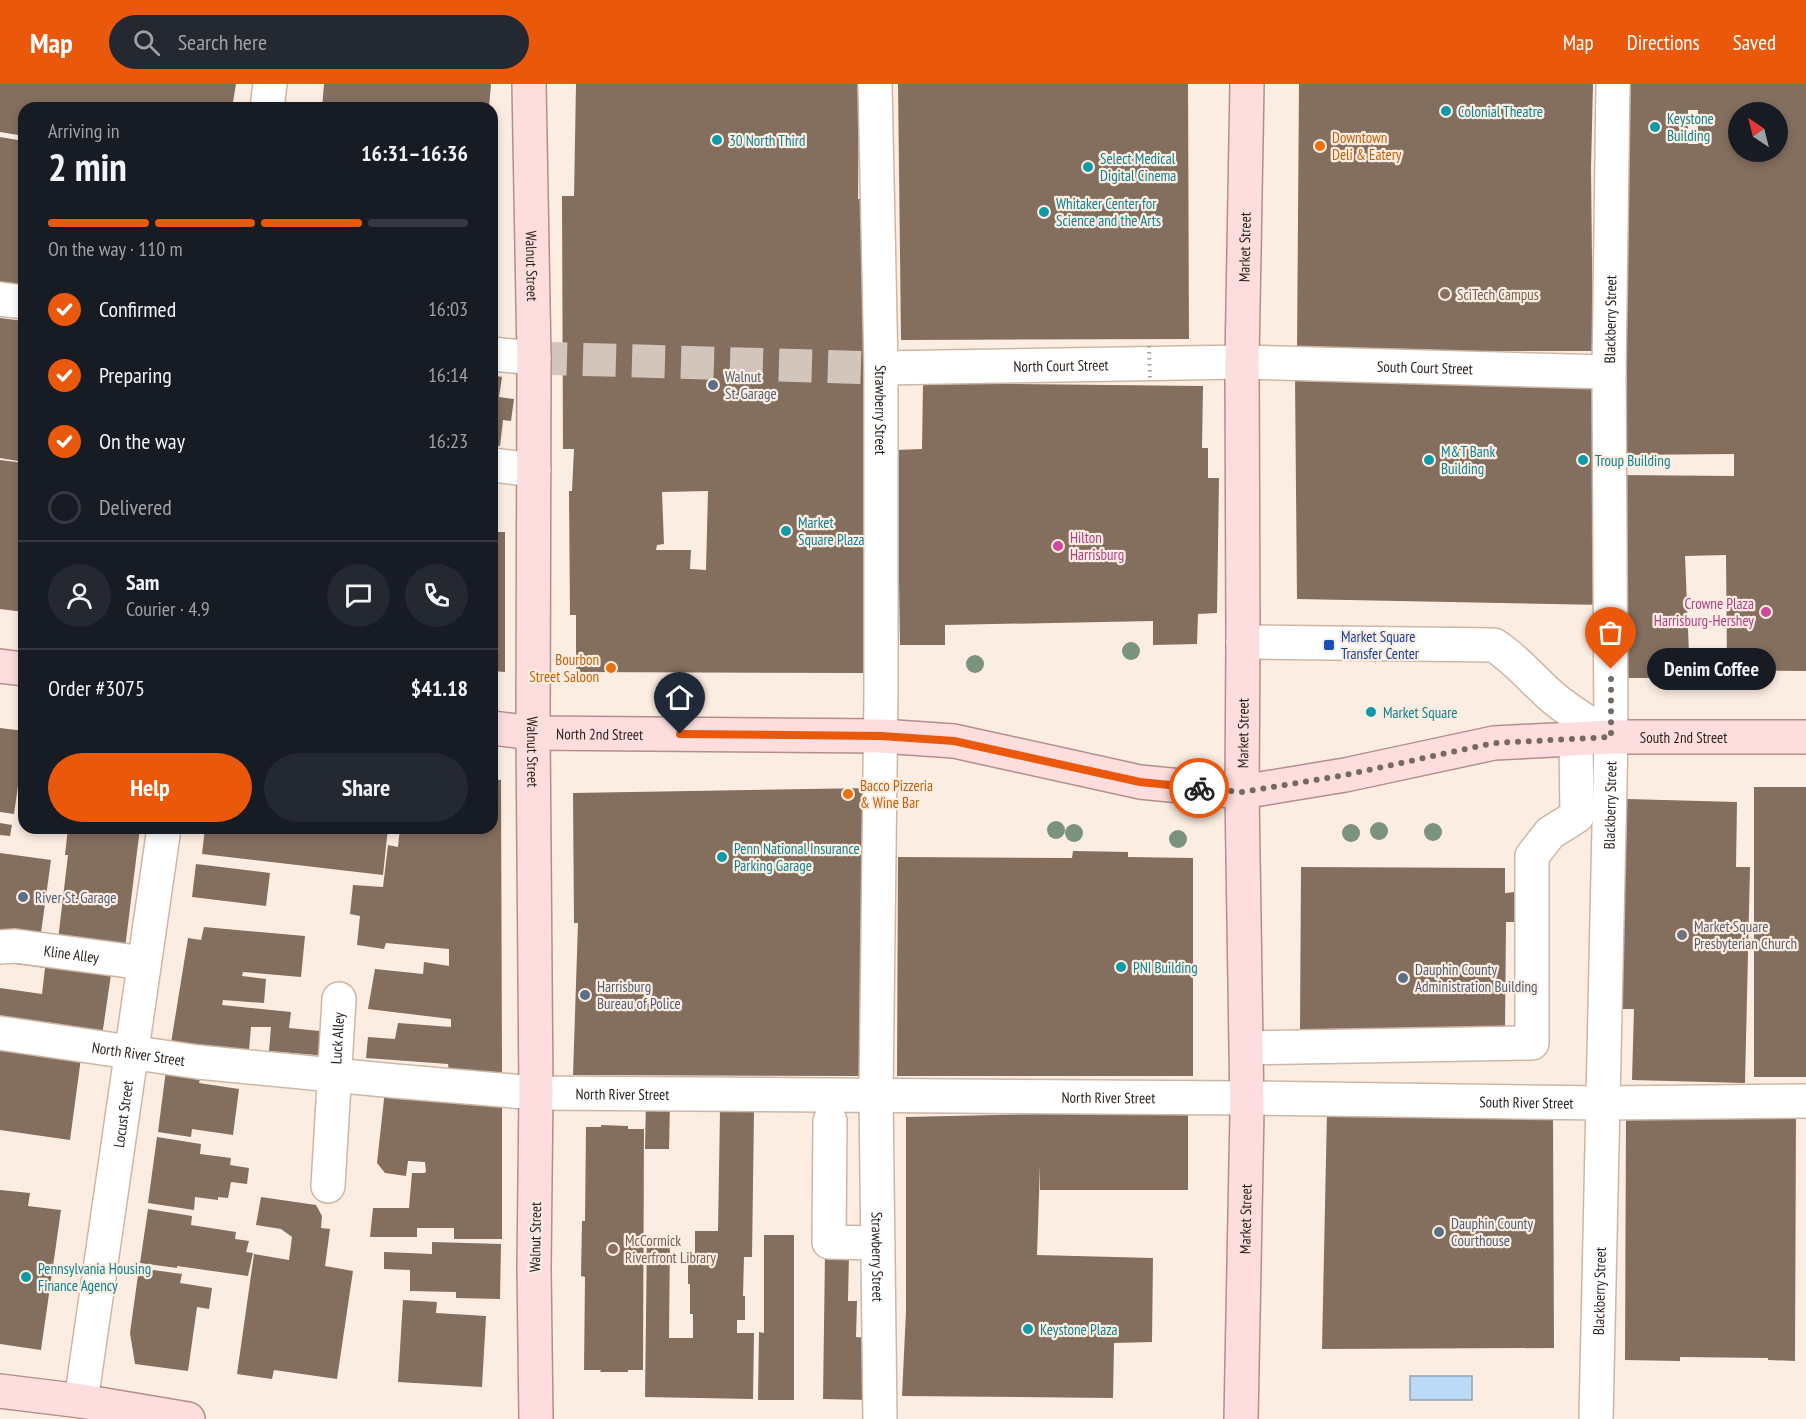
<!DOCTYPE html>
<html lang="en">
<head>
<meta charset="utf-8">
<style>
	body { margin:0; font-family:"PT Sans Narrow",sans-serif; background:#242831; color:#f1f3f6; height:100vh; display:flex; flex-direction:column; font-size:22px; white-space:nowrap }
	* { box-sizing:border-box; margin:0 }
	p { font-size:20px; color:#9ea1a6 }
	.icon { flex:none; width:33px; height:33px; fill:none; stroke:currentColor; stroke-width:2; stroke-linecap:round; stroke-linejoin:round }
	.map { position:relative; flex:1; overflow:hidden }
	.sheet { position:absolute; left:18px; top:18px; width:480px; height:732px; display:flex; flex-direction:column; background:#171b24; border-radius:18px; box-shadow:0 3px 9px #0003 }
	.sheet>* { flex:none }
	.needle { width:39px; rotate:325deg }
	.controls { position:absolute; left:1728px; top:18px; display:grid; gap:12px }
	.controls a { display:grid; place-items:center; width:60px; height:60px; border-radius:50%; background:#171b24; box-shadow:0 3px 9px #0003; font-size:30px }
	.pin { position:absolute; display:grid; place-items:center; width:51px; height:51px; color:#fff; margin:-62px -26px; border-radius:50% 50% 50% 0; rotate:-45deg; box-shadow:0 0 6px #0007 }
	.pin .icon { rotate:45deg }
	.courier { position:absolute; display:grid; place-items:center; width:60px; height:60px; margin:-30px; border:4px solid #ea580c; border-radius:50%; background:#fff; color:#222; box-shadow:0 2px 8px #0007 }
	.bubble { position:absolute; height:42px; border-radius:21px; background:#171b24; box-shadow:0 3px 9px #0003; font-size:20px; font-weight:700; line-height:42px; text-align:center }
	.summary em { font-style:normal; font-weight:700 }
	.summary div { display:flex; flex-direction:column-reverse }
	.summary { display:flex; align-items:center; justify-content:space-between; height:102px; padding:0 30px }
	h1 { font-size:39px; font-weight:700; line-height:45px }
	.bar { display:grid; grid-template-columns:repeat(4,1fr); gap:9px 6px; align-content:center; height:72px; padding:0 30px }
	.bar i { height:8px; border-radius:4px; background:#363941 }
	.bar .current { background:#ea580c }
	.bar p { grid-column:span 4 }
	.line { display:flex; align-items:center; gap:15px; padding:0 30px; border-top:2px solid #363941 }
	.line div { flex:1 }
	.round { display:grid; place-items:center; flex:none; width:63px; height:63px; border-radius:32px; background:#242831 }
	ol { padding:0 30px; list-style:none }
	li { display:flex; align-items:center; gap:18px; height:66px }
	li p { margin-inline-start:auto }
	li .icon { padding:6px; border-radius:50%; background:#ea580c; color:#fff; stroke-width:4 }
	li:last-child { color:#9ea1a6 }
	li i { width:33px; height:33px; border:3px solid #363941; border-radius:50% }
	.button { display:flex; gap:12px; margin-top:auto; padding:12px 30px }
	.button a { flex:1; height:69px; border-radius:36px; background:#ea580c; color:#fff; font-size:24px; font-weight:700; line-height:69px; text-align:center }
	.button a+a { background:#242831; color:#f1f3f6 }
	header { display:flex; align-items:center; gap:36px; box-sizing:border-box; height:84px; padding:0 30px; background:#ea580c; color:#fff }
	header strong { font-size:28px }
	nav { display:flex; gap:33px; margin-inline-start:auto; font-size:21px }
	.search { width:420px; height:54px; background:#242831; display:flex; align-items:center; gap:15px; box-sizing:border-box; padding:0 21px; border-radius:33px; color:#9ea1a6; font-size:22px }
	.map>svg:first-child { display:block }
	.water { fill:#badaf8; stroke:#8fa3b6; stroke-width:1.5 }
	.building { fill:#846e5e; fill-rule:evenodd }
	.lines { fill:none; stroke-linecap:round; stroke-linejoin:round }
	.minor-tunnel { stroke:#d2c5bb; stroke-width:33; stroke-dasharray:33 16; stroke-linecap:butt }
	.minor-casing { stroke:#ceb6a5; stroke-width:36 }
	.major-casing { stroke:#b38e8b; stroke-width:36 }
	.minor { stroke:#fff; stroke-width:33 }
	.major { stroke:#fddddd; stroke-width:33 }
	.path-bridge { stroke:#ada097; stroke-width:4; stroke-dasharray:1.5 4.5; stroke-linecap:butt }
	.tree { fill:#7b927e }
	.done { stroke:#756a62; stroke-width:6; stroke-dasharray:0 10.8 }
	.route { stroke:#ea580c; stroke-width:8 }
	.culture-dot { fill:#0f9aa8; stroke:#fcede2; stroke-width:2 }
	.food-dot { fill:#e8710a; stroke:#fcede2; stroke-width:2 }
	.education-dot { fill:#8d6e63; stroke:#fcede2; stroke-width:2 }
	.service-dot { fill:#5c6f8a; stroke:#fcede2; stroke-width:2 }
	.hotel-dot { fill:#d1479c; stroke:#fcede2; stroke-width:2 }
	.transit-dot { fill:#1a4fb4; stroke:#fcede2; stroke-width:2 }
	.worship-dot { fill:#6b7280; stroke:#fcede2; stroke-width:2 }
	.labels { text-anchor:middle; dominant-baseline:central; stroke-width:4.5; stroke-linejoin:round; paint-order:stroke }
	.culture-label { font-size:15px; fill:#0d838f; stroke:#fcede2; text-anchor:start }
	.food-label { font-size:15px; fill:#c56008; stroke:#fcede2; text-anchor:start }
	.street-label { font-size:15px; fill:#2c231d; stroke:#fcede2 }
	.education-label { font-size:15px; fill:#785e54; stroke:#fcede2; text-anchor:start }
	.service-label { font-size:15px; fill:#4e5e75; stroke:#fcede2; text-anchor:start }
	.hotel-label { font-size:15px; fill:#b23c85; stroke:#fcede2; text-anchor:start }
	.transit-label { font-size:15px; fill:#164399; stroke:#fcede2; text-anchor:start }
	.worship-label { font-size:15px; fill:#5b616d; stroke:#fcede2; text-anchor:start }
</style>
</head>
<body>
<header>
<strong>Map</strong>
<div class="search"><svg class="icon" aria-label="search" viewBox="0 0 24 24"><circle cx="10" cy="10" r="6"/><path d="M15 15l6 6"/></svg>Search here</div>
<nav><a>Map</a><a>Directions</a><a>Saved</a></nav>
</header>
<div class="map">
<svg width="1806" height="1335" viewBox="0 0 1806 1335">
	<rect width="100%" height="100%" fill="#fcede2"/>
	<rect class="water" x="1410" y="1292" width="62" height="24"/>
	<g class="building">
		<path d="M0,0H236L232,24H24V52L0,48Z"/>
		<path d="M324,0H491L489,24H322Z"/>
		<path d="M576,0H859L858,115H863L865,589L576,588V531H570L569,407H572L574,365H563L562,112H574ZM708,407L706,486L690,485L691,466H656L657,461L664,460L662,408Z"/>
		<path d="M898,0H1188L1189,255L901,256Z"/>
		<path d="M1299,0H1593L1591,84L1593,267H1297Z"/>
		<path d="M1622,0H1806V587L1727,586L1726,471L1685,472L1690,594H1615L1618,391L1734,392V370L1618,371ZM1688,26H1698V60H1688ZM1738,28H1778V68H1738Z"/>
		<path d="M0,53L24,57V204L0,200Z"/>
		<path d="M0,234L24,237V378L0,374Z"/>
		<path d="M492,291L502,293L499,313L514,315L511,337L503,336L500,362L492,361Z"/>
		<path d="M1295,294L1604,297L1606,521L1297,515Z"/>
		<path d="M923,299L1203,302L1202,364H1208V394H1219L1217,529L1198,530L1197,560L1153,561V537L945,541V561H900L897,366L922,365Z"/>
		<path d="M0,376L24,379V528L0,525Z"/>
		<path d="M492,448H505V588L492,587Z"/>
		<path d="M0,644L24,647V703L18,702L14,730L0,728Z"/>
		<path d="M492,695L501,696L502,992L449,987L448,980L366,974L368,953L395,955L398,939L451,943V935L368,925L375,885L423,890L424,878L449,882V865L386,859L384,865L357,861L360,832L350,830L353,801L383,803L388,761L398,763L400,744H492Z"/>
		<rect x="1754" y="703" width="52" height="290"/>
		<path d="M872,704L867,992L573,991L578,839H574L573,709Z"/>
		<path d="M1627,715L1737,718L1736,783H1750L1745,999L1632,996L1634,925H1618L1623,845Z"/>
		<path d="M0,739L12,741L10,752L0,751Z"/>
		<path d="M68,744H140L125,864L58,856L68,771H65Z"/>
		<path d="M205,744H388L383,791L202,770Z"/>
		<path d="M1073,767L1128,768V773L1193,774V992H897L898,773L1072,774Z"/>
		<path d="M0,769L51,776L40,856L0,851Z"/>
		<path d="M196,780L270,789L266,822L192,813Z"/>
		<path d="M1301,783L1505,784V809L1515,808L1514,804H1530L1516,838H1506L1505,947L1300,946Z"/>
		<path d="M204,843L305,852L301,893L243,888L242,892L266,895L264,919L223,916L222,921L291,928L289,944L330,948L328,972L269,967L271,943H251L249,966L171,959L188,854L201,856Z"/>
		<path d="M17,864L113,877L102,952L0,938V904L42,910L45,884L15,880Z"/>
		<path d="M0,963L81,974L70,1056L0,1046Z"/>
		<path d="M166,986L201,992L199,999L239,1005L233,1051L192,1045L191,1053L158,1048Z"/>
		<path d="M385,1006L502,1018V1155H454V1144H417V1153H370L373,1124H409L412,1089H425L426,1087L425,1078L408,1077L406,1092L385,1089L377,1079Z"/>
		<path d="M646,1018L670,1019L669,1065H645Z"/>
		<path d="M1042,1021L1188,1022V1106H1040V1081L1037,1171L1153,1174L1152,1258L1114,1259L1113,1314L902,1312L906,1227V1033L1042,1030Z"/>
		<path d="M720,1026H754L752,1173H744L743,1212H745V1236H737V1249H754L753,1315L645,1313L647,1152H670L669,1254H693V1230H690V1200H688V1178L695,1177V1147H718Z"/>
		<path d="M1327,1027L1553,1032L1554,1264L1322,1265Z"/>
		<path d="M1626,1031H1796L1795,1277L1768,1276V1274L1680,1273V1277L1625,1276Z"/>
		<path d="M601,1041L628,1042V1045H644L643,1286H628V1288H600L601,1286H584L585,1193L581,1192L582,1137H585L586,1043H601Z"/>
		<path d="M157,1053L201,1060L200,1070L231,1074L230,1081L249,1084L247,1100L231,1098L228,1114L218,1113V1116L195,1113L194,1126L148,1119Z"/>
		<path d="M0,1106L30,1109L28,1122L61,1126L41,1266L0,1260Z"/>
		<path d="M261,1113L316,1121L322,1132L321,1144L330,1145L325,1182L353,1187L337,1295L274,1286L272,1295L237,1290L254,1170L289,1176L292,1153L281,1145L256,1141Z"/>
		<path d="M148,1125L192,1132L191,1141L236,1148L235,1155L249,1157L246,1168L253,1169L248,1192L177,1182V1184L140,1179Z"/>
		<path d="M764,1151H794V1316H758L759,1248L764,1249Z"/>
		<path d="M432,1158L501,1160L500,1215L456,1214V1208L410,1207V1186L384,1185V1168L432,1170Z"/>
		<path d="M825,1169H849L848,1217H857L856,1253L869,1254L868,1316L823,1315Z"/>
		<path d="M139,1184L182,1190L180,1199L212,1204L209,1225L197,1223L188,1287L135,1280L130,1249Z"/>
		<path d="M403,1216L437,1218L436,1229L486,1232L482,1303L398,1298Z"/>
	</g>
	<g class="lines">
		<path class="minor-tunnel" d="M534,274L881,284"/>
		<defs>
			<g id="minor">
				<path id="s1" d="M875,0L881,284V608L876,1011L880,1335"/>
				<path d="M267,24L270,0"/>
				<path d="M0,215L24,218"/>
				<path d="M492,270L534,274"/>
				<path id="s2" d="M881,284L1242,278L1609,288"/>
				<path d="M492,381L534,386"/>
				<path d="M1243,558L1494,561C1516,575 1531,594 1550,611C1568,627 1590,640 1611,653"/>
				<path id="s3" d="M0,863L15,862L144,879"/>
				<path id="s4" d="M0,949L198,978L395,997L536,1009L1247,1014L1604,1019L1806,1017"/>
				<path d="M1247,964L1532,959V772L1550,749L1577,732L1576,655"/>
				<path d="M830,1037L829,1158L878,1159"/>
				<path id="s5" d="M328,1102L339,915"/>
				<path id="s6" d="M81,1317L164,744"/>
				<path id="s7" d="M1596,1335L1611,653L1609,288L1613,0"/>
			</g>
			<g id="major">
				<path id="s8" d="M529,0L534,274L533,649L536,1009L534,1184L536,1335"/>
				<path d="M0,582L24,585"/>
				<path id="s9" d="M492,644L533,649L881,652L954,657L1140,698L1242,708L1345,691L1494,659L1611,653H1806"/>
				<path d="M0,1307L81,1317L188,1335"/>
				<path id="s10" d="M1241,1335L1247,1027L1242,708L1243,558L1242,278L1247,0"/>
			</g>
		</defs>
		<use href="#minor" class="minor-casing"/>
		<use href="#major" class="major-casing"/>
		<use href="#minor" class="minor"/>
		<use href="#major" class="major"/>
		<path class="path-bridge" d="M1149,262L1150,297"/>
	</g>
	<g class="tree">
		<circle cx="1131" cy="567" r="9"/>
		<circle cx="975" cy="580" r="9"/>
		<circle cx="1056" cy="746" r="9"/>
		<circle cx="1379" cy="747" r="9"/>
		<circle cx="1433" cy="748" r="9"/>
		<circle cx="1074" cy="749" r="9"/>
		<circle cx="1351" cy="749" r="9"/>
		<circle cx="1178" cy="755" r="9"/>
	</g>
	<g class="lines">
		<path class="done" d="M1199,704L1242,708L1345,691L1494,659L1611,653V585"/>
		<path class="route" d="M680,650L881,652L954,657L1140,698L1199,704"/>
	</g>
	<g class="culture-dot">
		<circle cx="1446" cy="27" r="6"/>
		<circle cx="1655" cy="43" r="6"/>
		<circle cx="717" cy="56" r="6"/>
		<circle cx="1088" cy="83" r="6"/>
		<circle cx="1044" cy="128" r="6"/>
		<circle cx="1429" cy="376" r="6"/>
		<circle cx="1583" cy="376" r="6"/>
		<circle cx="786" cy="447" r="6"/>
		<circle cx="1371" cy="628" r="6"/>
		<circle cx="722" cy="773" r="6"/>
		<circle cx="1121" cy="883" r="6"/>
		<circle cx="26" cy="1193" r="6"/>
		<circle cx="1028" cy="1245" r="6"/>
	</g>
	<g class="food-dot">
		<circle cx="1320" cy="62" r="6"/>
		<circle cx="611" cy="584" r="6"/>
		<circle cx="848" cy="710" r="6"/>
	</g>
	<g class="education-dot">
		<circle cx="1445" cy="210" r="6"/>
		<circle cx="613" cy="1165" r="6"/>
	</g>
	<g class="service-dot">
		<circle cx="713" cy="301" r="6"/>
		<circle cx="23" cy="813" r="6"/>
		<circle cx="1403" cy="894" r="6"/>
		<circle cx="585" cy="911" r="6"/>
		<circle cx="1439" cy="1148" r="6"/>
	</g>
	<g class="hotel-dot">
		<circle cx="1058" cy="462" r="6"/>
		<circle cx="1766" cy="528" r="6"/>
	</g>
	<rect class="transit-dot" x="1323" y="555" width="12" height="12" rx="3"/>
	<circle class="worship-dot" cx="1682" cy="851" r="6"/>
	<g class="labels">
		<g class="culture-label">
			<text x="1458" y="27">Colonial Theatre</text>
			<text x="1667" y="34">Keystone<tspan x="1667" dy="17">Building</tspan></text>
			<text x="729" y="56">30 North Third</text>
			<text x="1100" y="74">Select Medical<tspan x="1100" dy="17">Digital Cinema</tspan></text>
			<text x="1056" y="119">Whitaker Center for<tspan x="1056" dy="17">Science and the Arts</tspan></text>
			<text x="1441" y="367">M&amp;T Bank<tspan x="1441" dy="17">Building</tspan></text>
			<text x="1595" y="376">Troup Building</text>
			<text x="798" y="438">Market<tspan x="798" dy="17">Square Plaza</tspan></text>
			<text x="1383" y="628">Market Square</text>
			<text x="734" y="764">Penn National Insurance<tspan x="734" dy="17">Parking Garage</tspan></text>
			<text x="1133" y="883">PNI Building</text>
			<text x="38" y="1184">Pennsylvania Housing<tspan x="38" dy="17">Finance Agency</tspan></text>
			<text x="1040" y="1245">Keystone Plaza</text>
		</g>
		<g class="food-label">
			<text x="1332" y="53">Downtown<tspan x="1332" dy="17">Deli &amp; Eatery</tspan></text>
			<text x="599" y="575" text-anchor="end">Bourbon<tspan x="599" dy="17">Street Saloon</tspan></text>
			<text x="860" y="701">Bacco Pizzeria<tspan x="860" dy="17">&amp; Wine Bar</tspan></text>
		</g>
		<g class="street-label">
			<text stroke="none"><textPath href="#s10" startOffset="1172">Market Street</textPath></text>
			<text stroke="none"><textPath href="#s8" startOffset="182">Walnut Street</textPath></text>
			<text stroke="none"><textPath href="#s7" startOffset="1100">Blackberry Street</textPath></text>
			<text stroke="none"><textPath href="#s2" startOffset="180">North Court Street</textPath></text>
			<text stroke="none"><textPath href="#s2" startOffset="544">South Court Street</textPath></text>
			<text stroke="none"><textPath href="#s1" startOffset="326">Strawberry Street</textPath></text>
			<text stroke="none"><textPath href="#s9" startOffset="108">North 2nd Street</textPath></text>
			<text stroke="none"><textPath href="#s10" startOffset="686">Market Street</textPath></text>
			<text stroke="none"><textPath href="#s9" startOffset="1202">South 2nd Street</textPath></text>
			<text stroke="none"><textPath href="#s8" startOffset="668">Walnut Street</textPath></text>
			<text stroke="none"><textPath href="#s7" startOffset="614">Blackberry Street</textPath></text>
			<text stroke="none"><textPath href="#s3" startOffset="72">Kline Alley</textPath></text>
			<text stroke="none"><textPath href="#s5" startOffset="148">Luck Alley</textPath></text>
			<text stroke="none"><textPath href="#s4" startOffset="140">North River Street</textPath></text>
			<text stroke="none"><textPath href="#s4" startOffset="626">North River Street</textPath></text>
			<text stroke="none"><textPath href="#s4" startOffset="1112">North River Street</textPath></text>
			<text stroke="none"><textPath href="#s4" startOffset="1530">South River Street</textPath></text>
			<text stroke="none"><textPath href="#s6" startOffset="290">Locust Street</textPath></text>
			<text stroke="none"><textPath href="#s10" startOffset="200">Market Street</textPath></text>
			<text transform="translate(535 1153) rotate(-89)">Walnut Street</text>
			<text stroke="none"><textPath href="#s1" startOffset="1173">Strawberry Street</textPath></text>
			<text stroke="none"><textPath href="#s7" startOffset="128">Blackberry Street</textPath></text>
		</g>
		<g class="education-label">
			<text x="1457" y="210">SciTech Campus</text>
			<text x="625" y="1156">McCormick<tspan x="625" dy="17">Riverfront Library</tspan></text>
		</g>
		<g class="service-label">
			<text x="725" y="292">Walnut<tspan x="725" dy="17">St. Garage</tspan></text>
			<text x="35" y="813">River St. Garage</text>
			<text x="1415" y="885">Dauphin County<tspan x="1415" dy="17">Administration Building</tspan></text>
			<text x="597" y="902">Harrisburg<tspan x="597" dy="17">Bureau of Police</tspan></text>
			<text x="1451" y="1139">Dauphin County<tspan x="1451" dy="17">Courthouse</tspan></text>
		</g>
		<g class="hotel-label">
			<text x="1070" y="453">Hilton<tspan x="1070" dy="17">Harrisburg</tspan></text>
			<text x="1754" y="519" text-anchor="end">Crowne Plaza<tspan x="1754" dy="17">Harrisburg-Hershey</tspan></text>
		</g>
		<g class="transit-label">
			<text x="1341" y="552">Market Square<tspan x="1341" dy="17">Transfer Center</tspan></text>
		</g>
		<g class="worship-label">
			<text x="1694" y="842">Market Square<tspan x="1694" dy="17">Presbyterian Church</tspan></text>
		</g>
	</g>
</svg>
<div class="controls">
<a><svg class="needle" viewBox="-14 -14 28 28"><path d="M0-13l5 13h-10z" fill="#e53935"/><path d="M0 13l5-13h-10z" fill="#9ea1a6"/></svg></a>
</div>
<div class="pin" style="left:1611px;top:585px;background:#ea580c"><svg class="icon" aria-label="bag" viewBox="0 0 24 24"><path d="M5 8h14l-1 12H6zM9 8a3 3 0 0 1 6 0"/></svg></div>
<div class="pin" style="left:680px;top:650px;background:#1f2937"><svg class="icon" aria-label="home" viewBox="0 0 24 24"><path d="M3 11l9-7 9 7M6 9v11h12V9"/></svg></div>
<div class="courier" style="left:1199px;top:704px"><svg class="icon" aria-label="bike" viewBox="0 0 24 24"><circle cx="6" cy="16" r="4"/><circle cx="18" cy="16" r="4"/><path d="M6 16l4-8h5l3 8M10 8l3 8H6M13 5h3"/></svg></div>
<div class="bubble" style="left:1647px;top:564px;width:129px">Denim Coffee</div>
<section class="sheet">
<div class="summary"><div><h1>2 min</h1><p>Arriving in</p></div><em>16:31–16:36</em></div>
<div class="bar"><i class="current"></i><i class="current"></i><i class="current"></i><i></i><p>On the way · 110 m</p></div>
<ol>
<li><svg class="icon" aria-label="check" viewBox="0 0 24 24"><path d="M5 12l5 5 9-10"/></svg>Confirmed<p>16:03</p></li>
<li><svg class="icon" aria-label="check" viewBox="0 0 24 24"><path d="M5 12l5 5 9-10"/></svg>Preparing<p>16:14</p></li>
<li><svg class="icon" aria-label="check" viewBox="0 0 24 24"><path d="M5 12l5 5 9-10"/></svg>On the way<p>16:23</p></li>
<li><i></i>Delivered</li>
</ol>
<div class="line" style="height:108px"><a class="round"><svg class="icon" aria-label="person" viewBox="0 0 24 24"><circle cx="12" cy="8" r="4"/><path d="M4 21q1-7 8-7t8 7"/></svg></a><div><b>Sam</b><p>Courier · 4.9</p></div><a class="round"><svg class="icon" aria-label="chat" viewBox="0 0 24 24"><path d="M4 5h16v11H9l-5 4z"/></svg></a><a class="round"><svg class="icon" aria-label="phone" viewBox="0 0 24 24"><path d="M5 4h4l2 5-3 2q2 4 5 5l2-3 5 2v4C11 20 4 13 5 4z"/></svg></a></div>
<div class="line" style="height:78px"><div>Order #3075</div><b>$41.18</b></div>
<div class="button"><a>Help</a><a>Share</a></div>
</section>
</div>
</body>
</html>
